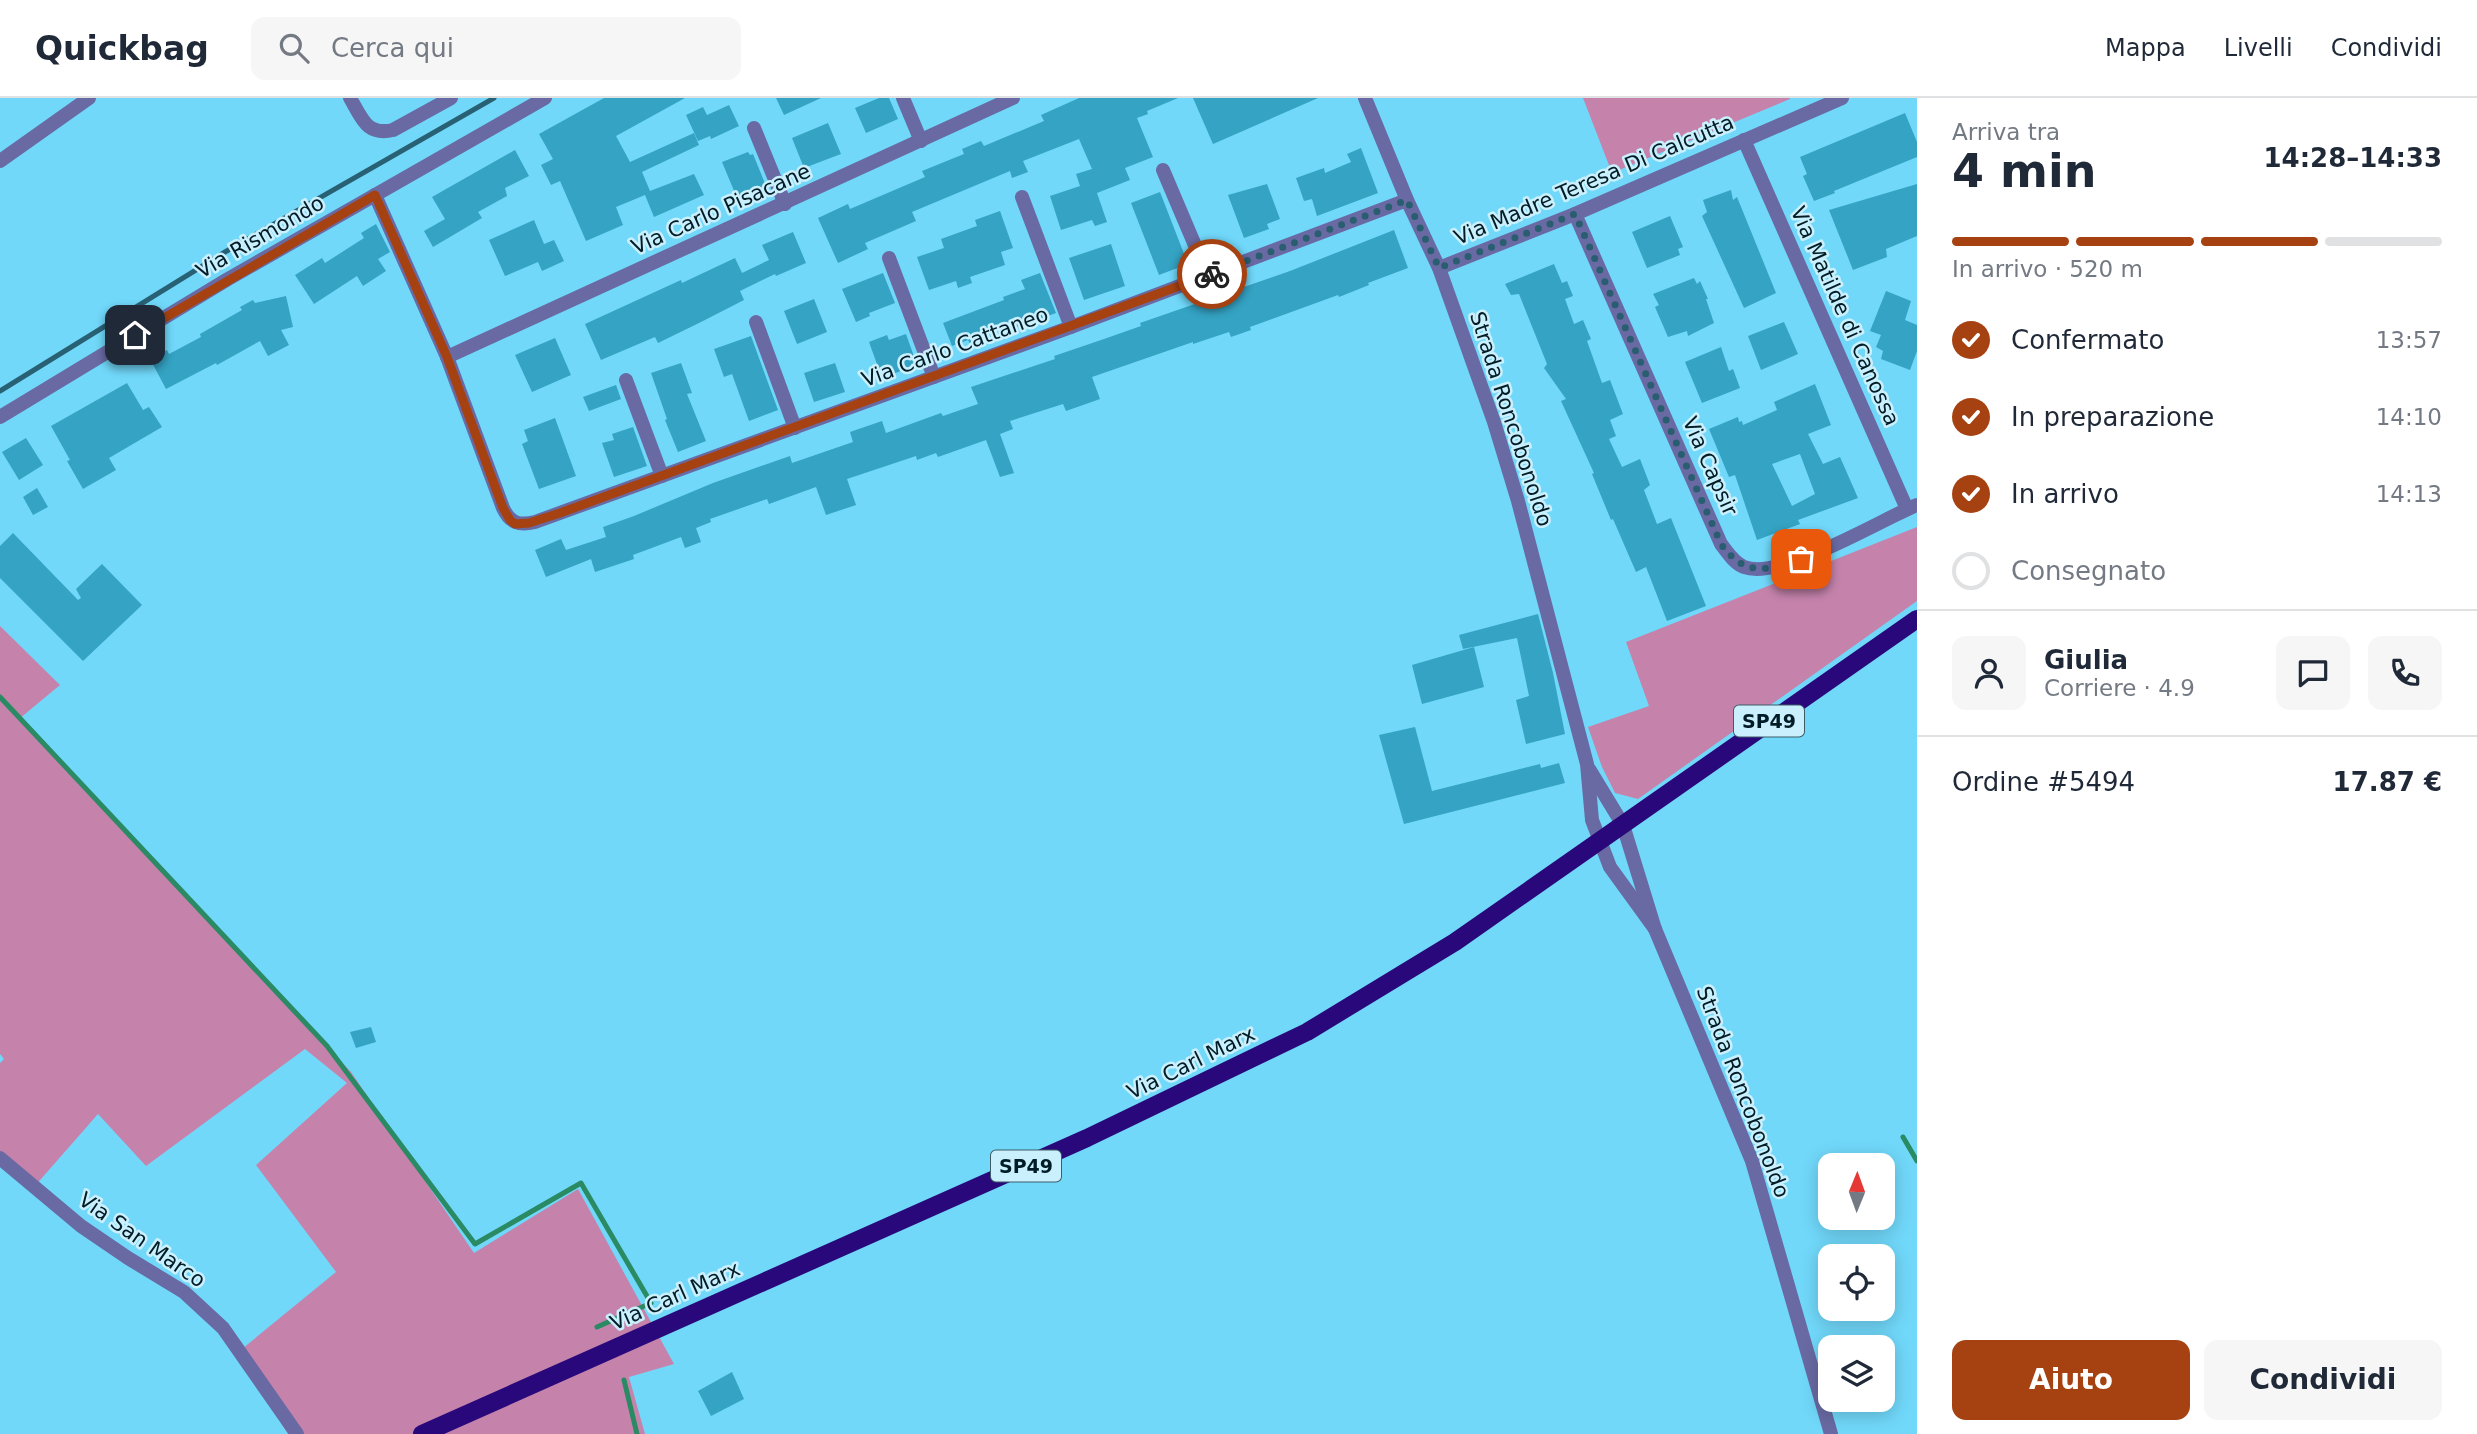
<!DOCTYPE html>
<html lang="it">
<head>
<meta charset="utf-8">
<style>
	body { margin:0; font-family:"DejaVu Sans",sans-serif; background:#f6f6f7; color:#1f2937; height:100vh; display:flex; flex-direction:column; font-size:26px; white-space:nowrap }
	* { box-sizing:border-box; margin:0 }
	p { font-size:23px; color:#747a83 }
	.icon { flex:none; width:38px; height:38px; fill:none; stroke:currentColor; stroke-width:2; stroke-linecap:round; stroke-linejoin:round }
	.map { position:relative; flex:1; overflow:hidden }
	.sheet { display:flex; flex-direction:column; background:#fff; width:560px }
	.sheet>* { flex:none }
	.needle { width:46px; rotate:1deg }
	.tools { position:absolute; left:1818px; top:1055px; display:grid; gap:14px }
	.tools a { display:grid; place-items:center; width:77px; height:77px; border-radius:14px; background:#fff; box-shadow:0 4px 18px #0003; font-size:35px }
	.pin { position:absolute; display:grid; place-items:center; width:60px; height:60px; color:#fff; margin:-30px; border-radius:14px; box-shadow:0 4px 10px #0006 }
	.courier { position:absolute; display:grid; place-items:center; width:70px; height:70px; margin:-35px; border:5px solid #a64211; border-radius:50%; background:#fff; color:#222; box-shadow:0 2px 9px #0007 }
	.headline em { font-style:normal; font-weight:700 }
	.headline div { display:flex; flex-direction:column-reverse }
	.headline { display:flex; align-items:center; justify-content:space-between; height:119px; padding:0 35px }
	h1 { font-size:46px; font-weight:700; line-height:52px }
	.bar { display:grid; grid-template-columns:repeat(4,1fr); gap:10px 7px; align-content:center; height:84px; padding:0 35px }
	.bar i { height:9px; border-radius:5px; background:#e0e1e3 }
	.bar .current { background:#a64211 }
	.bar p { grid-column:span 4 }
	.line { display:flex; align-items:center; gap:18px; padding:0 35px; border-top:2px solid #e0e1e3 }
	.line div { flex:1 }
	.round { display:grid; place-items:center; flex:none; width:74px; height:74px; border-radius:14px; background:#f6f6f7 }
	ol { padding:0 35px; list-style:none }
	li { display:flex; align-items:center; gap:21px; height:77px }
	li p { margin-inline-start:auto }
	li .icon { padding:7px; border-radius:50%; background:#a64211; color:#fff; stroke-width:4 }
	li:last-child { color:#747a83 }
	li i { width:38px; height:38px; border:4px solid #e0e1e3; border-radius:50% }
	.button { display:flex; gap:14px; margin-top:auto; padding:14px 35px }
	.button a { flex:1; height:80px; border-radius:14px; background:#a64211; color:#fff; font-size:28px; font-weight:700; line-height:80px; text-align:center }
	.button a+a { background:#f6f6f7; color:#1f2937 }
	header { display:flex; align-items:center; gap:42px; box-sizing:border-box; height:98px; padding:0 35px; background:#fff; border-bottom:2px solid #e0e1e3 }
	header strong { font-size:33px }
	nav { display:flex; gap:38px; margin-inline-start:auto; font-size:24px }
	.search { width:490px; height:63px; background:#f6f6f7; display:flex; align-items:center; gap:18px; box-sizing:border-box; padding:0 24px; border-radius:14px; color:#747a83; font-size:26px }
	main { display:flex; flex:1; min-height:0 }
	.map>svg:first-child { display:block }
	.green { fill:#c583ac }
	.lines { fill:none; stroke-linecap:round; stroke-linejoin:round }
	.stream { stroke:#2a8a63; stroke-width:5 }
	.building { fill:#35a3c4; fill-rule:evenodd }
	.minor { stroke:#696aa3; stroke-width:14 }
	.tertiary { stroke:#696aa3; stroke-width:14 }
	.primary { stroke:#28087a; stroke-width:18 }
	.rail { stroke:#296174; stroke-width:5 }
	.done { stroke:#285e70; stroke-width:7; stroke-dasharray:0 12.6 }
	.route { stroke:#a64211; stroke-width:9 }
	.labels { text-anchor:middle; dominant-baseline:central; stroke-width:5; stroke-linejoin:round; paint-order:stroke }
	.shield { fill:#cbf0fd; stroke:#3d5c66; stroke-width:2 }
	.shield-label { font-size:19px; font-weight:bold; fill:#001c26 }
	.street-label { font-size:21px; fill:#001c26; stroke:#cbf0fd }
</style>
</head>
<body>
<header>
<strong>Quickbag</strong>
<div class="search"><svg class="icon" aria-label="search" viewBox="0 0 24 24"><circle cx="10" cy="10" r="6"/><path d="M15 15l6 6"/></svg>Cerca qui</div>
<nav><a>Mappa</a><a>Livelli</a><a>Condividi</a></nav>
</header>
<main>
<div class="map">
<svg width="1917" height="1336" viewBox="0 0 1917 1336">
	<rect width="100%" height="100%" fill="#71d8fa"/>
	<g class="green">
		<path d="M1583,0H1790V1L1612,75Z"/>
		<path d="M1917,429V503L1638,701L1615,695L1602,669L1588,629L1649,608L1626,544Z"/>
		<path d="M0,528L60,587L19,621L351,974L474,1155L578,1091L674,1266L629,1279L645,1336H288L237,1255L336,1174L256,1067L347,985L305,951L146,1068L98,1016L34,1089L0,1062V965L4,961L0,956Z"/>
	</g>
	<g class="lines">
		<g class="stream">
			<path d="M0,599L327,948L475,1146L581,1085L651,1205L597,1229"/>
			<path d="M1903,1039L1917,1063"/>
			<path d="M624,1282L637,1336"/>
		</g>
	</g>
	<g class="building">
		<path d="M604,0H685L616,38L630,64L694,35L699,47L642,74L650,93L694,76L704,97L654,119L645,97L616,109L623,127L586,143L560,83L551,87L541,67L553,61L539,36Z"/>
		<path d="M776,0H821L784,17Z"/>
		<path d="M879,0H889L898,21L866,35L855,10Z"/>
		<path d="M1079,0H1178L1147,13L1148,16L1137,20L1153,59L1125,70L1130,82L1097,95L1107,124L1095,128L1092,122L1061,132L1050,98L1080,88L1076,76L1092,71L1079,41L1023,63L1028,74L1012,80L1010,73L912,114L916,123L865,145L868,151L838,165L818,120L848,106L850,111L925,79L922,73L964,56L962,51L981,43L984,48L1044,23L1041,17Z"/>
		<path d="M1193,0H1318L1213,46Z"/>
		<path d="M729,7L739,28L711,41L710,38L698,43L686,17L703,9L707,17Z"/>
		<path d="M1905,15L1917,44V59L1834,93L1835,95L1814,103L1803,78L1807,76L1800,59Z"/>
		<path d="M828,25L841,56L804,70L792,40Z"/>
		<path d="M1361,50L1378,95L1317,118L1312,101L1304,103L1296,80L1324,70L1325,75L1351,64L1347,56Z"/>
		<path d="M515,52L529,78L505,90L507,98L478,114L482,120L433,149L424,133L445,121L432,99Z"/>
		<path d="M748,54L750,57L753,56L766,88L737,100L722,64Z"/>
		<path d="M1267,86L1280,121L1267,126L1269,131L1244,140L1228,97Z"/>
		<path d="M1917,86V138L1886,151L1887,159L1853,172L1829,112Z"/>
		<path d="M1731,92L1733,102L1737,99L1776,195L1744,210L1702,118L1707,114L1703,102Z"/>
		<path d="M1160,94L1188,166L1159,177L1131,105Z"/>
		<path d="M1000,113L1013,150L1001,154L1005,167L970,179L972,185L958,190L956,183L929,192L917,159L944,150L941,141L977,128L975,122Z"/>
		<path d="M1670,118L1683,149L1678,151L1680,157L1647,170L1632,134Z"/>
		<path d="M534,122L544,146L554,142L564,163L542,173L538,164L505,178L489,142Z"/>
		<path d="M376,126L390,154L378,161L386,173L363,188L357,178L314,206L295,177L322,160L325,165L364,140L361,135Z"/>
		<path d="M1394,132L1408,170L1368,185L1369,187L1339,199L1338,197L1250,229L1251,232L1231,239L1229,234L1193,246V244L1092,279L1100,301L1066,313L1063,306L1010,323L1013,331L1000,336L1014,375L1000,379L986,342L938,359L936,355L917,362L916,358L847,381L856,407L826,417L816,389L769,406L767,401L710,421L711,424L696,430L701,444L685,450L681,439L633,457L634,461L595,474L591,461L546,479L535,452L561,441L566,452L606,439L603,429L634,418L713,385L790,358L792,365L853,344L850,334L882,323L886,335L941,315L943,318L978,306L971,289L1055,261L1054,258L1104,241L1141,228L1140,225L1290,173Z"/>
		<path d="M793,134L806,165L776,178L775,176L740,193L744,202L701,224L658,245L655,239L601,262L585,226L681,182L682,185L735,160L742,175L769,162L762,147Z"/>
		<path d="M1111,146L1125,188L1084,202L1069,160Z"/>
		<path d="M1554,166L1562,185L1567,183L1573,198L1565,201L1574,226L1583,222L1591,241L1587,243L1602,285L1610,282L1623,316L1610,322L1616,338L1609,341L1622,369L1640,361L1650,387L1644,392L1657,426L1671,420L1706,508L1667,523L1646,469L1636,474L1613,421L1611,422L1592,376L1594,375L1561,303L1566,301L1544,270L1547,266L1519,196L1511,197L1505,186Z"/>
		<path d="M883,175L895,205L869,215L870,218L856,224L842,191Z"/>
		<path d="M1040,175L1056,215L1015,230L1012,223L980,235L983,241L970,246L968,242L952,248L943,225L1004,202L1003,199L1025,191L1021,182Z"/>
		<path d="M1694,180L1697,186L1700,183L1708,201H1706L1714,225L1688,238L1687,233L1668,239L1655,209L1659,207L1653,196Z"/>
		<path d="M1886,193L1911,203L1905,222L1917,227V253L1910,272L1881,261L1883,253L1876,249L1881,237L1870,233Z"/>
		<path d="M286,198L293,229L281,232L289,247L268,258L260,243L217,267L216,265L166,291L150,261L167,252L169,256L201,239L200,236L242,212L240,209L253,202L255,205Z"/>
		<path d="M814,201L827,234L797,246L784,213Z"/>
		<path d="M1784,224L1798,256L1761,272L1748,238Z"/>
		<path d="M906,236L917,267L882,280L869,244L887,237L889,242Z"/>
		<path d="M751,238L778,312L749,323L732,276L724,279L714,251Z"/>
		<path d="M555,240L571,277L532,294L515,257Z"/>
		<path d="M1721,249L1729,273L1733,271L1740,290L1702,305L1685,264Z"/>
		<path d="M681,265L692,295L687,296L706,343L678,354L665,322L667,321L651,275Z"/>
		<path d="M835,265L845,294L814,304L804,275Z"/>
		<path d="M127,285L143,312L149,309L162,329L109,360L116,372L83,391L67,363L70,362L51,328Z"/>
		<path d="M1815,286L1831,327L1808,336L1823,366L1840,359L1858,400L1798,422L1800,426L1757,442L1735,377L1729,379L1709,331L1738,319L1739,324L1742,323L1743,327L1777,312L1774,304ZM1800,356L1815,396L1792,408L1772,366Z"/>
		<path d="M616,287L621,301L589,313L583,299Z"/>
		<path d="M555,320L576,378L539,391L522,346L528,343L524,332Z"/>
		<path d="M633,329L647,368L614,379L602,345L614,342L612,336Z"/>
		<path d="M26,340L43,367L19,382L2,354Z"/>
		<path d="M37,390L48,409L33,417L23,399Z"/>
		<path d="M13,435L78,502L81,500L76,491L102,466L142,507L83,563L0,480V448Z"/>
		<path d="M1538,516L1553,575L1565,636L1526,646L1516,602L1529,598L1517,540L1463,551L1459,537Z"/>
		<path d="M1474,549L1484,589L1422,606L1412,567Z"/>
		<path d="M1415,629L1432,693L1540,666L1541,670L1559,665L1565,685L1404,726L1379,637Z"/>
		<path d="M371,929L376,944L356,950L350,934Z"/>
		<path d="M732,1274L744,1301L711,1318L698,1293Z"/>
	</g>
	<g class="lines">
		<g class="minor">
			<path d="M350,0C362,20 366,38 393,32L451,0"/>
			<path d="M903,0L921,43"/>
			<path d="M754,30L785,106"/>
			<path d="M1744,42L1907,411"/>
			<path d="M0,63L89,0"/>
			<path d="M1163,72L1208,178"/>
			<path d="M375,97L447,259L503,410C510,425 519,428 535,424L1071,229L1407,102"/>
			<path d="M1022,99L1071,229"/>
			<path d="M1575,116L1721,446C1727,454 1734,465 1744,469C1781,483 1880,422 1917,407"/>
			<path d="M889,160L934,279"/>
			<path d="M1439,170L1575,116L1842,0"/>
			<path d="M756,224L795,330"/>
			<path d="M447,259L1013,0"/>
			<path d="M626,282L662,378"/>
			<path d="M0,1060L81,1128L128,1160L184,1194L223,1230L297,1336"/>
		</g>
		<g class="tertiary">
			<path d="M1365,0L1407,102L1439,170L1494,324L1518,403L1587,666L1592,722L1610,769L1655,831"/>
			<path d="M0,319L228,181L545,0"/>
			<path d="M1589,671L1623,727L1655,831L1752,1063L1831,1336"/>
		</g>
		<path class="primary" d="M422,1336L1087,1040L1307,934L1455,844L1917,521"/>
		<path class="rail" d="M0,293L225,154L494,0"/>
	</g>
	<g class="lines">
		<path class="done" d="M1212,176L1407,102L1439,170L1575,116L1721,446C1746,480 1765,472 1801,461"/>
		<path class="route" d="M135,237L375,97L447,259L503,410L510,422L515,426L529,425L560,415L1212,176"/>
	</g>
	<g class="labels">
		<g class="shield">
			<rect x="1734" y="607.5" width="70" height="31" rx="5"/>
			<rect x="991" y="1052.5" width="70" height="31" rx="5"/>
		</g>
		<g class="shield-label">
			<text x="1769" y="623">SP49</text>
			<text x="1026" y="1068">SP49</text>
		</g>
		<g class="street-label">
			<text transform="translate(1594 82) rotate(-23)">Via Madre Teresa Di Calcutta</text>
			<text transform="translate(721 111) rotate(-24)">Via Carlo Pisacane</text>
			<text transform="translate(260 139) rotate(-30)">Via Rismondo</text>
			<text transform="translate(1845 218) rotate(66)">Via Matilde di Canossa</text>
			<text transform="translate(955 249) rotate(-20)">Via Carlo Cattaneo</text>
			<text transform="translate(1511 321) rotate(72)">Strada Roncobonoldo</text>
			<text transform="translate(1710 368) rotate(66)">Via Capsir</text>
			<text transform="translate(1191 965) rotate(-26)">Via Carl Marx</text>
			<text transform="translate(1743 994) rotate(69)">Strada Roncobonoldo</text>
			<text transform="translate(142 1142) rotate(35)">Via San Marco</text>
			<text transform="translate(675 1198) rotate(-24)">Via Carl Marx</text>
		</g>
	</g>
</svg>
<div class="tools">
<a><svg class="needle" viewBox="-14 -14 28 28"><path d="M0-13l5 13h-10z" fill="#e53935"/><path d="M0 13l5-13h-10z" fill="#747a83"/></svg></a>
<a><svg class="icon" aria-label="locate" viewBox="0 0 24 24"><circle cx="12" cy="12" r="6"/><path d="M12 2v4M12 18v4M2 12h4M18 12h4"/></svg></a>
<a><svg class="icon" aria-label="layers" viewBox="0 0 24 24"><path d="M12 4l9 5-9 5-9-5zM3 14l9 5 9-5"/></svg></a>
</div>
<div class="pin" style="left:1801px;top:461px;background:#ea580c"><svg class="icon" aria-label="bag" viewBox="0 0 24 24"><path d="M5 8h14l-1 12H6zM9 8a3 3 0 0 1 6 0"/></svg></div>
<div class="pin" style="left:135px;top:237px;background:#1f2937"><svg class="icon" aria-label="home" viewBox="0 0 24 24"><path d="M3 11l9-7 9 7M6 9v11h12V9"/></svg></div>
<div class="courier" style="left:1212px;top:176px"><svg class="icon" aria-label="bike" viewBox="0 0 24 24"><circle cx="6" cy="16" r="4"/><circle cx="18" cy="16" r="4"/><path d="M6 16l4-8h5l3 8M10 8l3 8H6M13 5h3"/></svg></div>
</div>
<section class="sheet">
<div class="headline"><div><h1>4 min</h1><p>Arriva tra</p></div><em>14:28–14:33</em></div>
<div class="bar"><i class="current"></i><i class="current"></i><i class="current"></i><i></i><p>In arrivo · 520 m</p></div>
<ol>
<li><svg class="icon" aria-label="check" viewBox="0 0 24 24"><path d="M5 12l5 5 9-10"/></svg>Confermato<p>13:57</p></li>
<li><svg class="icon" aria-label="check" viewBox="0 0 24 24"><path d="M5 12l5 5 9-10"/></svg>In preparazione<p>14:10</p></li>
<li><svg class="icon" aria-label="check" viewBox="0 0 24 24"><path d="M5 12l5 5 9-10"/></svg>In arrivo<p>14:13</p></li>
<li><i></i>Consegnato</li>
</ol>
<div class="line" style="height:126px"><a class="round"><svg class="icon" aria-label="person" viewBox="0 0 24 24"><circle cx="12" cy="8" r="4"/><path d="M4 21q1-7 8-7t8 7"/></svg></a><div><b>Giulia</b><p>Corriere · 4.9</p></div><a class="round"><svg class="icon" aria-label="chat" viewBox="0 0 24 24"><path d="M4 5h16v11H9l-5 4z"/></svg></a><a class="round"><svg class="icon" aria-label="phone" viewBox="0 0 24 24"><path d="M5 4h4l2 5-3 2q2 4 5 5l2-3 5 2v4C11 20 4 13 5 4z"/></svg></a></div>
<div class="line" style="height:91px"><div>Ordine #5494</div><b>17.87 €</b></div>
<div class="button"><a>Aiuto</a><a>Condividi</a></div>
</section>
</main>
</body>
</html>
